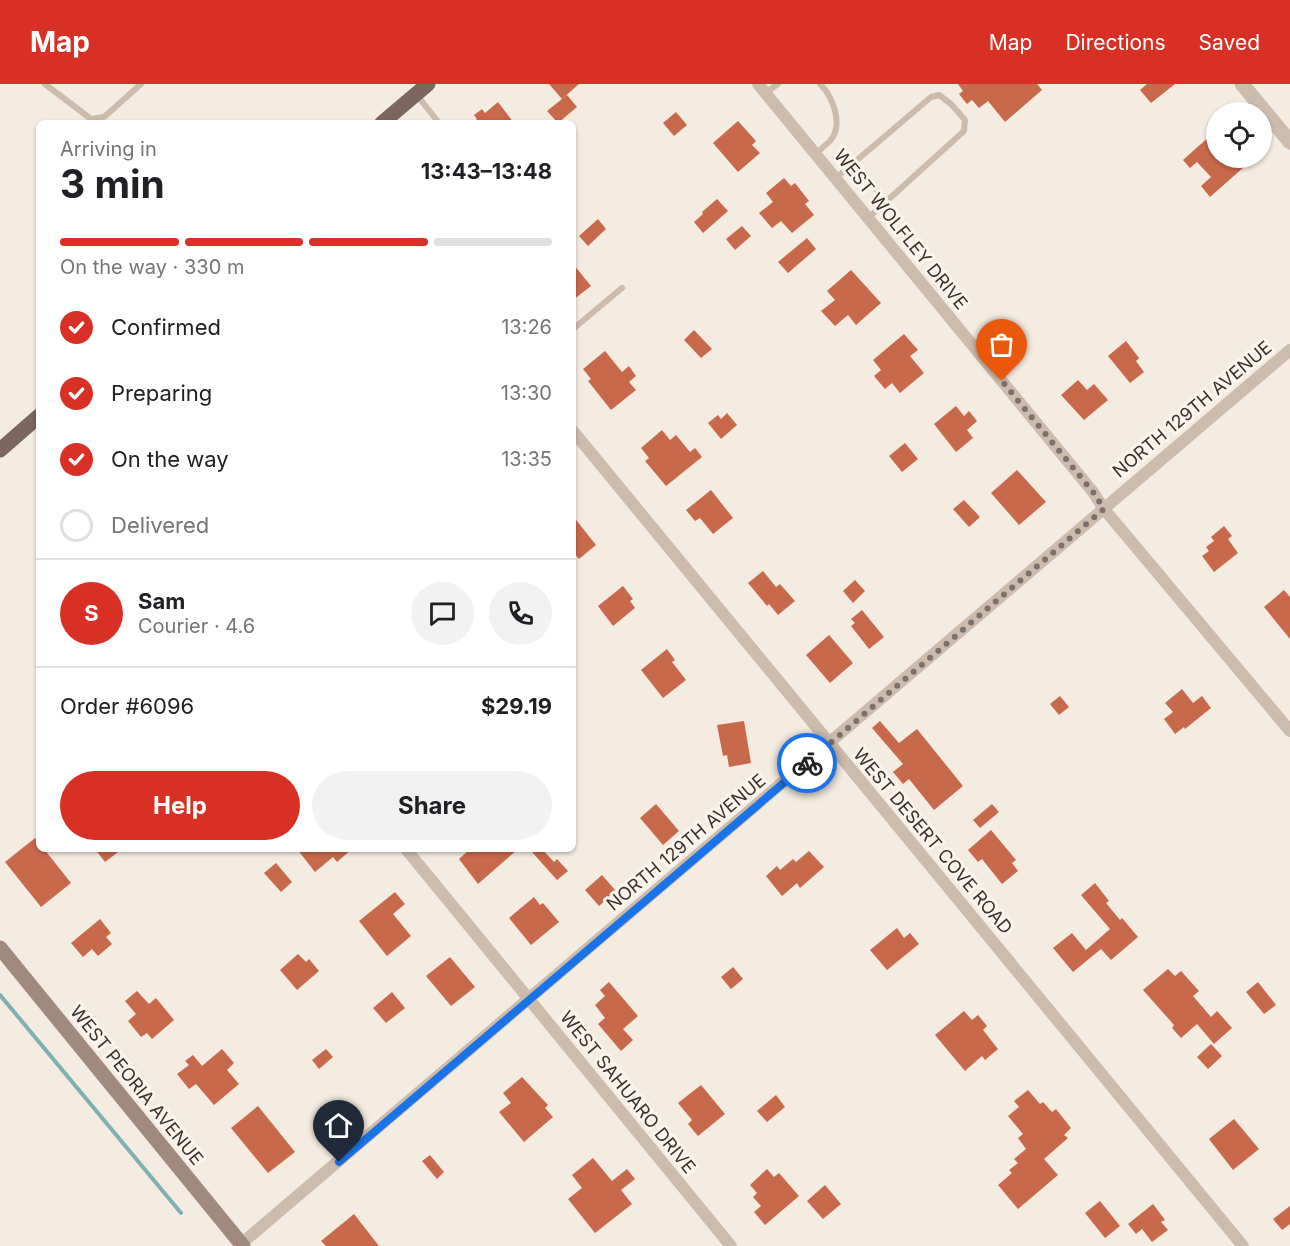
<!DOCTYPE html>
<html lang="en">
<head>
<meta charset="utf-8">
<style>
	body { margin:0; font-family:Inter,sans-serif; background:#f2f2f2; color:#202124; height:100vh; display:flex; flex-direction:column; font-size:22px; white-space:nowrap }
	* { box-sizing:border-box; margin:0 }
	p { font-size:20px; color:#757577 }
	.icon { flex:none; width:33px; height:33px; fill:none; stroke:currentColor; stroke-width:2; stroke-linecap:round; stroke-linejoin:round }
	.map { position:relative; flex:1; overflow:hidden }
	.panel { position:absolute; left:36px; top:36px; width:540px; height:732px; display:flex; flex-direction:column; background:#fff; border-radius:9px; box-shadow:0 2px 4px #0004 }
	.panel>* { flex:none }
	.controls { position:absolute; left:1206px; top:18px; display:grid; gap:12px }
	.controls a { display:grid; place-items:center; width:66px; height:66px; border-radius:50%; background:#fff; box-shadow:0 2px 4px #0004; font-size:30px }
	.pin { position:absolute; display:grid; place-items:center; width:51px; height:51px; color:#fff; margin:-62px -26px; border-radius:50% 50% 50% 0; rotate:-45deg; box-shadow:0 0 6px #0007 }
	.pin .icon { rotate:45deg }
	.courier { position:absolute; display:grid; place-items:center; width:60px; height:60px; margin:-30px; border:4px solid #1a73e8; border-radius:50%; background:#fff; color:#222; box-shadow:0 2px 8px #0007 }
	.overview em { font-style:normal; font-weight:700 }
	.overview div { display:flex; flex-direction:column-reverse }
	.overview { display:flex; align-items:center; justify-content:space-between; height:102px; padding:0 24px }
	h1 { font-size:39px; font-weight:700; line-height:45px }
	.bar { display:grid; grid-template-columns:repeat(4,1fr); gap:9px 6px; align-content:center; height:72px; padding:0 24px }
	.bar i { height:8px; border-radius:4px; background:#e0e0e0 }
	.bar .on { background:#d93025 }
	.bar p { grid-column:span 4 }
	.line { display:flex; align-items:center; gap:15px; padding:0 24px; border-top:2px solid #e0e0e0 }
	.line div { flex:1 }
	.round { display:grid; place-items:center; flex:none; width:63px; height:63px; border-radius:32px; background:#f2f2f2 }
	ol { padding:0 24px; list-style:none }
	li { display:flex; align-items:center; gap:18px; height:66px }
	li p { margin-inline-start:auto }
	li .icon { padding:6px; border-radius:50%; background:#d93025; color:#fff; stroke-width:4 }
	li:last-child { color:#757577 }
	li i { width:33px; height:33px; border:3px solid #e0e0e0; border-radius:50% }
	.cta { display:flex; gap:12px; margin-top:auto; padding:12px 24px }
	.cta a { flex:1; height:69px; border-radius:36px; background:#d93025; color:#fff; font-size:24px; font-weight:700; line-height:69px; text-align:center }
	.cta a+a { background:#f2f2f2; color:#202124 }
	header { display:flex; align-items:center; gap:36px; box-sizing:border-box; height:84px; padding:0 30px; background:#d93025; color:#fff }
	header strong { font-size:28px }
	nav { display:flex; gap:33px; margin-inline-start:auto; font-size:21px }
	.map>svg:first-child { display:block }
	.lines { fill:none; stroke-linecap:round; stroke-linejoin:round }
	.stream { stroke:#7fb0b2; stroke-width:4 }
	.building { fill:#c8694b }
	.service { stroke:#cdbbac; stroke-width:6 }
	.minor { stroke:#cdbbac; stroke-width:12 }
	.tertiary { stroke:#cdbbac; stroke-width:15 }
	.secondary { stroke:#a18a7d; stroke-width:15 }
	.primary { stroke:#7d675c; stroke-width:15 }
	.done { stroke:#7c716b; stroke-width:6; stroke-dasharray:0 10.8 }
	.route { stroke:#1a73e8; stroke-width:8 }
	.labels { text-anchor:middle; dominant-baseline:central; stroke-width:6; stroke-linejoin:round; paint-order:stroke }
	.street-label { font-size:18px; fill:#3b302b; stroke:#fbf5ee }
</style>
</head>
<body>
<header>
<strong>Map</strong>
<nav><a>Map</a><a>Directions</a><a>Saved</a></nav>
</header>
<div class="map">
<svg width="1290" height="1162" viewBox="0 0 1290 1162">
	<rect width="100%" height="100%" fill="#f4ebe1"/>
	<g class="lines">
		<path class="stream" d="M0,911L181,1129"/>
	</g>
	<g class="building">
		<path d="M549,0H579L562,15Z"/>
		<path d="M958,0H1037L1042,6L1005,38L988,17L979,24L972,16L967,20L959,10L963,7Z"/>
		<path d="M1147,0H1175L1151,19L1140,6Z"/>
		<path d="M567,11L577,23L558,39L547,27Z"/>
		<path d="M498,18L514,39H472L477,35L474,31L482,25L485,29Z"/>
		<path d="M676,28L687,41L674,52L663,39Z"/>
		<path d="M738,37L756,57L752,61L760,69L738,88L713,59Z"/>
		<path d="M1211,51L1216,57V74H1236L1244,83L1210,113L1201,102L1211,93L1197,78L1190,84L1183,76Z"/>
		<path d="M784,94L791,102L795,99L809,117L805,120L814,131L792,149L781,137L772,144L759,129L773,118L766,109Z"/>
		<path d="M717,115L728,127L703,149L694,138L703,130L702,128Z"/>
		<path d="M598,135L606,145L588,162L579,152Z"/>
		<path d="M742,142L751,152L735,166L726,155Z"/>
		<path d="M807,154L816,165L788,189L778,178Z"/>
		<path d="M573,180L591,202L573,216Z"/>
		<path d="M851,186L881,219L856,241L848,231L835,242L821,227L835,216L827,207Z"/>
		<path d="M694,246L712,265L701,274L684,256Z"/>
		<path d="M904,250L918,266L910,272L924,289L900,309L892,299L885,305L874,292L881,286L873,276Z"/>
		<path d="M1126,257L1139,274L1136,277L1144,288L1130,299L1108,272Z"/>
		<path d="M605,267L622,288L629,282L636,292L629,298L636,306L611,326L588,297L591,295L583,285Z"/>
		<path d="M1078,296L1087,306L1094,300L1108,316L1084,336L1061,311Z"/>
		<path d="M956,322L964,332L969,327L977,337L967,346L973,354L956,368L934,340Z"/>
		<path d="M727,329L737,341L721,355L708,339L718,331L721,335Z"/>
		<path d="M662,346L670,356L676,351L690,368L695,364L702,373L666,402L645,377L649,374L641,364Z"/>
		<path d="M905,359L918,375L902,388L889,372Z"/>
		<path d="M1017,386L1046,418L1019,441L991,409Z"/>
		<path d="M711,406L733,434L713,450L700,434L695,437L686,426Z"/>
		<path d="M964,416L980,433L969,443L953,425Z"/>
		<path d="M573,432L596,461L579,475L573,468Z"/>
		<path d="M1224,442L1232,452L1228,455L1238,469L1214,488L1202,472L1209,467L1206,463L1214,457L1211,453Z"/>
		<path d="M763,487L776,503L780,500L795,517L778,531L769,520L767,522L748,499Z"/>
		<path d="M855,496L865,507L853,519L843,507Z"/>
		<path d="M623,502L633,515L630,517L635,524L613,542L598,522Z"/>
		<path d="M1284,506L1290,513V555L1264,523Z"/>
		<path d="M862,526L884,553L869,565L851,542L855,539L851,535Z"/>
		<path d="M829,551L853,579L830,599L806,571Z"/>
		<path d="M667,565L675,576L672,578L686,596L663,614L641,586Z"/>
		<path d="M1182,605L1193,619L1202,612L1211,624L1185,645L1184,643L1175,650L1164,635L1173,628L1165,619Z"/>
		<path d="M1060,612L1069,623L1059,631L1050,620Z"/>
		<path d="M744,637L751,679L729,683L727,671L723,672L717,641Z"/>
		<path d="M880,637L899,659L917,645L963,702L934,726L909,695L903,700L893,688L903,680L872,644Z"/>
		<path d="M656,720L679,747L663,761L640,734Z"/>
		<path d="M992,720L999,728L980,744L973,736Z"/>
		<path d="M991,746L1016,776L1012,779L1018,787L1002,800L982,775L978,778L968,766Z"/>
		<path d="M35,754L39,759V765H44L71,799L41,823L5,778Z"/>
		<path d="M95,765H122L105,778Z"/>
		<path d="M297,765H352L337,778L333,773L315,788Z"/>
		<path d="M470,765H518L478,800L459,775Z"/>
		<path d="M536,765H542L554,778L557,775L568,787L557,796L532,768Z"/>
		<path d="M809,767L824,783L800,804L797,799L782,812L766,792L777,782L780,786L793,775L796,778Z"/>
		<path d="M276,779L292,798L281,808L264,789Z"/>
		<path d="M602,791L616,807L599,822L585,806Z"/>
		<path d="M1095,799L1109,817L1106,819L1120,836L1122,834L1138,853L1111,876L1101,865L1073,888L1053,864L1072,849L1086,866L1110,845L1081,811Z"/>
		<path d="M395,808L405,820L393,830L411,852L387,872L359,837Z"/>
		<path d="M534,813L540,821L543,819L559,838L531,861L509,834Z"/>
		<path d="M100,835L111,849L106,853L112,860L98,872L92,865L83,873L71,859Z"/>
		<path d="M897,844L904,854L910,849L919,860L887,886L870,866Z"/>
		<path d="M298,870L306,878L309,875L319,887L297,906L280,886Z"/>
		<path d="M450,873L475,903L451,922L426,892Z"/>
		<path d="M733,883L743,895L731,905L721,893Z"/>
		<path d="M1168,885L1175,892L1181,887L1199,907L1193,912L1211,933L1217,927L1232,944L1214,960L1197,940L1181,954L1172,944L1174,941L1143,906Z"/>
		<path d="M609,898L638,932L623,945L633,956L621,967L598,940L605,934L595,921L605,912L600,906Z"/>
		<path d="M1258,898L1276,921L1264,930L1246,908Z"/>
		<path d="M137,907L149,920L156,914L174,936L152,955L147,949L141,953L128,937L136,930L125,917Z"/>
		<path d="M392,908L405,924L386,939L373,924Z"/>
		<path d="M964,927L972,936L978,931L987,942L983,946L998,965L985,976L982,972L965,987L935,951Z"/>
		<path d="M1211,960L1222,972L1208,985L1197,973Z"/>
		<path d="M222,965L234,979L227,986L239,1000L214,1021L196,1000L189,1005L177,990L189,981L185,977L193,971L202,982Z"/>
		<path d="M326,965L333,973L319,985L312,976Z"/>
		<path d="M522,993L548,1021L545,1024L553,1033L524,1058L499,1028L511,1019L503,1009Z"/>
		<path d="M701,1001L725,1030L698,1052L688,1040L692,1036L678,1019Z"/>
		<path d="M1028,1006L1040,1020L1043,1018L1052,1028L1056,1025L1071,1044L1064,1051L1068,1054L1044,1075L1058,1091L1018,1125L998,1101L1012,1089L1009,1086L1018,1079L1014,1075L1026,1065L1018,1054L1023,1050L1008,1032L1019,1023L1014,1017Z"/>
		<path d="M776,1011L785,1023L767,1038L757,1027Z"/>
		<path d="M258,1022L295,1068L268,1089L231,1044Z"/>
		<path d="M1234,1035L1259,1065L1233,1086L1209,1055Z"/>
		<path d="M430,1071L444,1088L437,1095L422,1077Z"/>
		<path d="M593,1074L612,1097L627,1085L635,1095L621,1106L632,1120L595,1149L568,1115L582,1104L572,1091Z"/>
		<path d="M767,1085L774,1093L779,1089L799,1112L765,1141L754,1128L761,1122L753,1113L757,1109L750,1101Z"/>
		<path d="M825,1101L841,1120L823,1135L807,1117Z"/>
		<path d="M1100,1117L1120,1142L1105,1154L1085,1129Z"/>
		<path d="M1153,1120L1165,1136L1161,1138L1168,1146L1152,1158L1142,1145L1136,1150L1128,1140Z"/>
		<path d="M1290,1122V1140L1282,1146L1273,1135Z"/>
		<path d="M354,1130L379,1162H326L321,1157Z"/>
	</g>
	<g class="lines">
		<g class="service">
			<path d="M45,0L91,35L104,33L141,0"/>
			<path d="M765,9L778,0"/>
			<path d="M416,10L439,39"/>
			<path d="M816,70C820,65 826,61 830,57C844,41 833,13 820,0"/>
			<path d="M853,79L886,117"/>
			<path d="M836,94L931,13L939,11L951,20L965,36L964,47L868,134"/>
			<path d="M573,245L622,204"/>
		</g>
		<g class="minor">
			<path d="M758,0L1093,408L1104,425L1290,647"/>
			<path d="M573,347L1243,1162"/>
			<path d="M406,765L731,1162"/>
			<path d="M241,1160L1290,266"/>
		</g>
		<path class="tertiary" d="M1242,0L1290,58"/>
		<path class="secondary" d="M0,864L243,1162"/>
		<g class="primary">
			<path d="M382,39L428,0"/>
			<path d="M0,366L39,332"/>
		</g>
	</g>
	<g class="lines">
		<path class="done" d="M807,679L1104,425L1093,408L1002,297"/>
		<path class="route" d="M339,1078L807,679"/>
	</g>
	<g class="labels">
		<g class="street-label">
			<text transform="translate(901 145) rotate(51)">WEST WOLFLEY DRIVE</text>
			<text transform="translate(1192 325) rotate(-40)">NORTH 129TH AVENUE</text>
			<text transform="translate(933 757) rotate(50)">WEST DESERT COVE ROAD</text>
			<text transform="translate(686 758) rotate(-40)">NORTH 129TH AVENUE</text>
			<text transform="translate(137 1001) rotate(51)">WEST PEORIA AVENUE</text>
			<text transform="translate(628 1008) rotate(51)">WEST SAHUARO DRIVE</text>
		</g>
	</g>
</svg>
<div class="controls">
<a><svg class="icon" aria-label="locate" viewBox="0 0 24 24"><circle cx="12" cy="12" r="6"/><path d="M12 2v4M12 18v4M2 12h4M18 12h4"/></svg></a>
</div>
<div class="pin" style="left:1002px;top:297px;background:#ea580c"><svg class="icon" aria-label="bag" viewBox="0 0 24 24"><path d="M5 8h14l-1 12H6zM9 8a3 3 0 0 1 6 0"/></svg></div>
<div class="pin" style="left:339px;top:1078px;background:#1f2937"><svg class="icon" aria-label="home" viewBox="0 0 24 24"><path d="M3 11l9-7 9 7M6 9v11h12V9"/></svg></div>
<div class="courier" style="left:807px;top:679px"><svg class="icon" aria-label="bike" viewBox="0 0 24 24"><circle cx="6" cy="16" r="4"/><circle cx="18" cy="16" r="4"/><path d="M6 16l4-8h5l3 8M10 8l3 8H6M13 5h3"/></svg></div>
<section class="panel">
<div class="overview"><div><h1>3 min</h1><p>Arriving in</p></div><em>13:43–13:48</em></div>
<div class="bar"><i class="on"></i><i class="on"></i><i class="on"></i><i></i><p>On the way · 330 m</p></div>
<ol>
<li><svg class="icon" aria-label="check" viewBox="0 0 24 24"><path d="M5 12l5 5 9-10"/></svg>Confirmed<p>13:26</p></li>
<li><svg class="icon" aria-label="check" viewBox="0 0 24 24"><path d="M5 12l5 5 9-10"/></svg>Preparing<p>13:30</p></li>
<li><svg class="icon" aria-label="check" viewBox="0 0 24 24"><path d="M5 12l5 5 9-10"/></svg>On the way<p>13:35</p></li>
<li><i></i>Delivered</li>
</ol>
<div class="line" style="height:108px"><b class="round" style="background:#d93025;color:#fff">S</b><div><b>Sam</b><p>Courier · 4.6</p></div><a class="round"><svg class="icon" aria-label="chat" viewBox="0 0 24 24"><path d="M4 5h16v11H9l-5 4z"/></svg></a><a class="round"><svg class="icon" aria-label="phone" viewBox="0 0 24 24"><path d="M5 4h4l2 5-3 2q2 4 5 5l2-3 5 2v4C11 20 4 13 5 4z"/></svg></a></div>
<div class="line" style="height:78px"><div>Order #6096</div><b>$29.19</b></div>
<div class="cta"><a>Help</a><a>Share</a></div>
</section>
</div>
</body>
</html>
